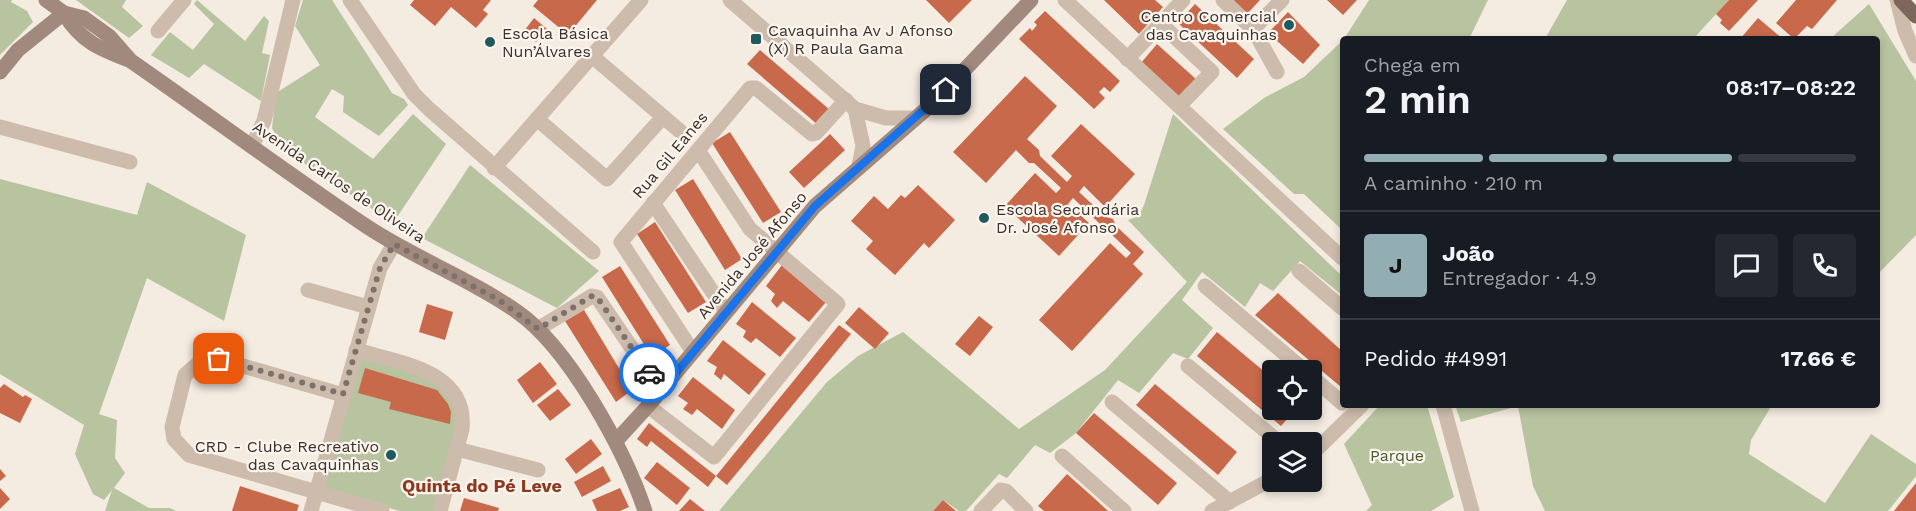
<!DOCTYPE html>
<html lang="pt">
<head>
<meta charset="utf-8">
<style>
	body { margin:0; font-family:"Work Sans",sans-serif; background:#242831; color:#f1f3f6; height:100vh; display:flex; flex-direction:column; font-size:22px; white-space:nowrap }
	* { box-sizing:border-box; margin:0 }
	p { font-size:20px; color:#9ea1a6 }
	.icon { flex:none; width:33px; height:33px; fill:none; stroke:currentColor; stroke-width:2; stroke-linecap:round; stroke-linejoin:round }
	.map { position:relative; flex:1; overflow:hidden }
	.drawer { position:absolute; left:1340px; top:36px; width:540px; height:372px; display:flex; flex-direction:column; background:#171b24; border-radius:6px; box-shadow:0 3px 9px #0003 }
	.drawer>* { flex:none }
	.controls { position:absolute; left:1262px; top:360px; display:grid; gap:12px }
	.controls a { display:grid; place-items:center; width:60px; height:60px; border-radius:6px; background:#171b24; box-shadow:0 3px 9px #0003; font-size:30px }
	.pin { position:absolute; display:grid; place-items:center; width:51px; height:51px; color:#fff; margin:-26px; border-radius:12px; box-shadow:0 3px 9px #0006 }
	.courier { position:absolute; display:grid; place-items:center; width:60px; height:60px; margin:-30px; border:4px solid #1a73e8; border-radius:50%; background:#fff; color:#222; box-shadow:0 2px 8px #0007 }
	.summary em { font-style:normal; font-weight:600 }
	.summary div { display:flex; flex-direction:column-reverse }
	.summary { display:flex; align-items:center; justify-content:space-between; height:102px; padding:0 24px }
	h1 { font-size:39px; font-weight:600; line-height:45px }
	.bar { display:grid; grid-template-columns:repeat(4,1fr); gap:9px 6px; align-content:center; height:72px; padding:0 24px }
	.bar i { height:8px; border-radius:4px; background:#363941 }
	.bar .current { background:#92aeb2 }
	.bar p { grid-column:span 4 }
	.line { display:flex; align-items:center; gap:15px; padding:0 24px; border-top:2px solid #363941 }
	.line div { flex:1 }
	.round { display:grid; place-items:center; flex:none; width:63px; height:63px; border-radius:6px; background:#242831 }
	.map>svg:first-child { display:block }
	.green { fill:#b8c4a0 }
	.building { fill:#c8694b }
	.lines { fill:none; stroke-linecap:round; stroke-linejoin:round }
	.street { stroke:#cdbbac; stroke-width:15 }
	.secondary { stroke:#a18a7d; stroke-width:15 }
	.primary { stroke:#7d675c; stroke-width:15 }
	.done { stroke:#7c716b; stroke-width:6; stroke-dasharray:0 10.8 }
	.route { stroke:#1a73e8; stroke-width:8 }
	.poi-dot { fill:#1f5a5e; stroke:#fbf5ee; stroke-width:2 }
	.labels { text-anchor:middle; dominant-baseline:central; stroke-width:4.5; stroke-linejoin:round; paint-order:stroke }
	.poi-label { font-size:16px; fill:#3b302b; stroke:#fbf5ee; text-anchor:start }
	.street-label { font-size:16px; fill:#3b302b; stroke:#fbf5ee }
	.park-label { font-size:16px; fill:#4a5a2e; stroke:#fbf5ee }
	.neighbourhood-label { font-size:18px; font-weight:bold; fill:#8c3b22; stroke:#fbf5ee }
</style>
</head>
<body>
<div class="map">
<svg width="1916" height="511" viewBox="0 0 1916 511">
	<rect width="100%" height="100%" fill="#f4ebe1"/>
	<g class="green">
		<path d="M0,0H12L11,2L27,11L33,22L0,55Z"/>
		<path d="M76,0H126L122,7L143,26L129,38Z"/>
		<path d="M197,0L245,41L264,16L269,21L262,53L270,55L261,101L204,64L189,78L151,55L170,32L193,50L214,24L194,4Z"/>
		<path d="M303,0H332L392,93L404,99L408,105L379,136L343,112L344,96L332,89L315,117L373,159L413,114L446,144L393,223L283,149L272,128L276,93L320,65L295,26Z"/>
		<path d="M1369,0H1488L1469,39H1344Z"/>
		<path d="M1567,0H1729L1693,39H1545Z"/>
		<path d="M1869,4L1916,81V235L1877,275L1876,39H1830Z"/>
		<path d="M1342,41V230L1304,194H1294L1223,129L1264,98L1304,77Z"/>
		<path d="M1173,114L1342,276V295L1300,261L1273,291L1260,283L1245,307L1202,272L1182,300L1213,328L1188,359L1173,353L1139,393L1118,380L1076,433L1050,453L1035,445L1007,478L999,474L966,511H959L943,500L933,511H719L827,382L858,356L903,332L1019,429L1105,370L1187,282L1128,220L1139,216L1144,205Z"/>
		<path d="M470,165L599,271L557,308L422,238Z"/>
		<path d="M0,179L137,215L147,182L246,235L224,321L147,278L99,414L117,420L115,458L125,473L114,488L149,508H170L176,511H105L112,490L104,500L93,494L75,454L84,425L0,374Z"/>
		<path d="M370,359C389,365 415,369 432,378C479,405 445,473 434,511H399L326,489L324,483L361,360Z"/>
		<path d="M1380,405H1427L1454,497L1431,511H1366L1372,505L1344,444Z"/>
		<path d="M1455,405H1772L1751,440L1749,454L1825,503L1871,434L1916,464V476L1888,511H1545L1533,486L1518,406L1461,422Z"/>
	</g>
	<g class="building">
		<path d="M414,0H491L483,10L488,14L476,28L451,7L435,26L410,5Z"/>
		<path d="M538,0H597L568,35L533,6Z"/>
		<path d="M926,0H972L949,23Z"/>
		<path d="M1104,0H1155L1163,7L1139,34Z"/>
		<path d="M1232,0H1260L1247,14Z"/>
		<path d="M1327,0H1357L1343,15Z"/>
		<path d="M1729,0H1758L1729,31L1720,23L1722,20L1716,14Z"/>
		<path d="M1796,0H1837L1812,29L1807,26L1794,39L1776,23Z"/>
		<path d="M1195,4L1254,59L1237,78L1178,23Z"/>
		<path d="M1045,11L1120,81L1110,92L1104,87L1099,92L1105,98L1094,109L1019,39L1030,28L1032,31L1037,25L1034,22Z"/>
		<path d="M1288,12L1320,45L1303,64L1268,33Z"/>
		<path d="M534,18L547,29L536,42L524,31Z"/>
		<path d="M1758,18L1783,39H1740Z"/>
		<path d="M1157,44L1197,80L1181,98L1141,63Z"/>
		<path d="M760,50L830,110L818,125L747,64Z"/>
		<path d="M1025,76L1057,106L1027,139L1039,150L1040,156L1067,182L1072,176L1051,156L1081,124L1135,174L1105,207L1084,186L1079,192L1106,217L1113,219L1116,226L1144,252L1133,264L1143,274L1072,351L1039,320L1110,243L1126,258L1131,253L1110,233L1102,231L1100,224L1073,198L1068,204L1089,223L1059,256L1005,206L1035,173L1056,193L1061,188L1034,163H1029L1016,150L986,183L953,152Z"/>
		<path d="M730,132L781,212L763,223L712,143Z"/>
		<path d="M830,134L845,150L804,188L789,172Z"/>
		<path d="M693,179L742,259L725,270L675,190Z"/>
		<path d="M918,185L955,220L929,248L924,243L895,275L866,249L873,241L851,221L874,196L888,209L901,195L905,198Z"/>
		<path d="M655,222L706,302L688,313L637,234Z"/>
		<path d="M782,265L826,302L809,322L783,301L777,308L771,301L775,294L766,286Z"/>
		<path d="M620,266L670,345L652,357L602,277Z"/>
		<path d="M1278,293L1342,351L1341,387L1255,315Z"/>
		<path d="M752,302L796,338L780,357L756,338L751,343L743,337L746,331L736,324Z"/>
		<path d="M427,304L453,312L445,340L419,332Z"/>
		<path d="M859,307L889,333L875,349L845,323Z"/>
		<path d="M584,310L632,390L616,402L565,321Z"/>
		<path d="M979,316L993,327L970,356L955,344Z"/>
		<path d="M839,325L851,334L727,485L716,476Z"/>
		<path d="M1217,332L1272,378V410H1295L1281,426L1197,356Z"/>
		<path d="M723,340L766,374L749,395L724,374L721,380L714,374L717,367L707,361Z"/>
		<path d="M540,362L557,384L533,403L517,380Z"/>
		<path d="M365,368L437,390L448,404L451,412L450,424L389,409L391,402L358,393Z"/>
		<path d="M693,377L735,410L722,429L697,409L692,415L683,409L688,403L678,396Z"/>
		<path d="M4,384L23,397L25,395L32,399L20,423L0,413V388Z"/>
		<path d="M1155,384L1237,452L1218,475L1136,405Z"/>
		<path d="M558,389L571,405L550,421L537,405Z"/>
		<path d="M1094,413L1177,483L1158,505L1076,433Z"/>
		<path d="M649,423L716,476L708,487L651,441L647,447L637,439Z"/>
		<path d="M591,439L602,454L576,474L565,459Z"/>
		<path d="M657,462L690,488L677,505L644,478Z"/>
		<path d="M603,466L611,481L582,497L574,482Z"/>
		<path d="M0,469L6,476L0,481Z"/>
		<path d="M1067,474L1094,498L1108,511H1044L1038,506Z"/>
		<path d="M1916,483V511H1894Z"/>
		<path d="M240,486L299,505L297,511H232Z"/>
		<path d="M0,488L10,499L0,509Z"/>
		<path d="M620,488L629,507L620,511H597L592,500Z"/>
		<path d="M464,498L499,508L498,511H460Z"/>
		<path d="M690,499L705,511H679Z"/>
		<path d="M943,500L956,511H933Z"/>
	</g>
	<g class="lines">
		<g class="street">
			<path d="M350,0L414,94L429,109L593,252"/>
			<path d="M730,0L855,109L886,118H916"/>
			<path d="M1065,0L1342,258"/>
			<path d="M1223,0L1253,29"/>
			<path d="M1897,0L1905,31L1916,56"/>
			<path d="M1161,24L1212,72L1179,106"/>
			<path d="M158,31L184,0"/>
			<path d="M592,56L681,132"/>
			<path d="M1127,59L1183,0"/>
			<path d="M1277,72L1253,29L1282,0"/>
			<path d="M855,109L863,146L859,166"/>
			<path d="M537,119L607,179L663,117"/>
			<path d="M0,127L130,162"/>
			<path d="M252,146L264,121L293,0"/>
			<path d="M494,168L641,0"/>
			<path d="M653,203L726,312"/>
			<path d="M1299,271L1342,308"/>
			<path d="M1205,286L1304,370"/>
			<path d="M308,290L368,307"/>
			<path d="M538,329L592,296L597,297L661,391"/>
			<path d="M356,350C399,363 468,370 462,429L440,511"/>
			<path d="M693,352L621,242L750,88H756L812,134L816,133L846,100"/>
			<path d="M1188,366L1279,442"/>
			<path d="M1311,376L1342,403"/>
			<path d="M343,395L219,359L201,361L185,375L172,427L174,439L189,455L382,511"/>
			<path d="M1112,402L1230,502"/>
			<path d="M1443,405L1472,511"/>
			<path d="M648,406L714,457L838,304L750,229L698,150"/>
			<path d="M457,449L538,470"/>
			<path d="M1311,455L1362,405"/>
			<path d="M1062,456L1124,511"/>
			<path d="M311,511L380,268L394,244"/>
			<path d="M981,511L1001,490L1006,491L1026,511"/>
			<path d="M1212,511L1272,479"/>
		</g>
		<g class="secondary">
			<path d="M46,0L64,13L84,18L109,36L131,61C210,116 287,173 366,226C414,258 469,278 516,311C569,347 625,451 645,511"/>
			<path d="M64,13C80,41 100,49 129,60"/>
			<path d="M0,72L18,50L64,13"/>
			<path d="M616,441L648,406L815,206L932,104L1031,0"/>
		</g>
		<path class="primary" d="M1901,0L1916,16"/>
	</g>
	<g class="lines">
		<path class="done" d="M219,359L343,394L380,268L394,244L499,300L538,329L592,296L597,297L649,373"/>
		<path class="route" d="M649,373L661,391L815,206L946,90"/>
	</g>
	<g class="poi-dot">
		<circle cx="1289" cy="25" r="6"/>
		<rect x="750" y="33" width="12" height="12" rx="3"/>
		<circle cx="490" cy="42" r="6"/>
		<circle cx="984" cy="218" r="6"/>
		<circle cx="391" cy="455" r="6"/>
	</g>
	<g class="labels">
		<g class="poi-label">
			<text x="1277" y="16" text-anchor="end">Centro Comercial<tspan x="1277" dy="18">das Cavaquinhas</tspan></text>
			<text x="768" y="30">Cavaquinha Av J Afonso<tspan x="768" dy="18">(X) R Paula Gama</tspan></text>
			<text x="502" y="33">Escola Básica<tspan x="502" dy="18">Nun’Álvares</tspan></text>
			<text x="996" y="209">Escola Secundária<tspan x="996" dy="18">Dr. José Afonso</tspan></text>
			<text x="379" y="446" text-anchor="end">CRD - Clube Recreativo<tspan x="379" dy="18">das Cavaquinhas</tspan></text>
		</g>
		<g class="street-label">
			<text transform="translate(670 155) rotate(-50)">Rua Gil Eanes</text>
			<text transform="translate(339 182) rotate(34)">Avenida Carlos de Oliveira</text>
			<text transform="translate(752 255) rotate(-50)">Avenida José Afonso</text>
		</g>
		<g class="park-label">
			<text x="1397" y="455">Parque</text>
		</g>
		<g class="neighbourhood-label">
			<text x="482" y="485">Quinta do Pé Leve</text>
		</g>
	</g>
</svg>
<div class="controls">
<a><svg class="icon" aria-label="locate" viewBox="0 0 24 24"><circle cx="12" cy="12" r="6"/><path d="M12 2v4M12 18v4M2 12h4M18 12h4"/></svg></a>
<a><svg class="icon" aria-label="layers" viewBox="0 0 24 24"><path d="M12 4l9 5-9 5-9-5zM3 14l9 5 9-5"/></svg></a>
</div>
<div class="pin" style="left:219px;top:359px;background:#ea580c"><svg class="icon" aria-label="bag" viewBox="0 0 24 24"><path d="M5 8h14l-1 12H6zM9 8a3 3 0 0 1 6 0"/></svg></div>
<div class="pin" style="left:946px;top:90px;background:#1f2937"><svg class="icon" aria-label="home" viewBox="0 0 24 24"><path d="M3 11l9-7 9 7M6 9v11h12V9"/></svg></div>
<div class="courier" style="left:649px;top:373px"><svg class="icon" aria-label="car" viewBox="0 0 24 24"><path d="M5 17H2v-5l4-1 3-4h7l3 4 3 1v5h-3M9 17h6M6 11h13"/><circle cx="7" cy="17" r="2"/><circle cx="17" cy="17" r="2"/></svg></div>
<section class="drawer">
<div class="summary"><div><h1>2 min</h1><p>Chega em</p></div><em>08:17–08:22</em></div>
<div class="bar"><i class="current"></i><i class="current"></i><i class="current"></i><i></i><p>A caminho · 210 m</p></div>
<div class="line" style="height:108px"><b class="round" style="background:#92aeb2;color:#111">J</b><div><b>João</b><p>Entregador · 4.9</p></div><a class="round"><svg class="icon" aria-label="chat" viewBox="0 0 24 24"><path d="M4 5h16v11H9l-5 4z"/></svg></a><a class="round"><svg class="icon" aria-label="phone" viewBox="0 0 24 24"><path d="M5 4h4l2 5-3 2q2 4 5 5l2-3 5 2v4C11 20 4 13 5 4z"/></svg></a></div>
<div class="line" style="height:78px"><div>Pedido #4991</div><b>17.66 €</b></div>
</section>
</div>
</body>
</html>
